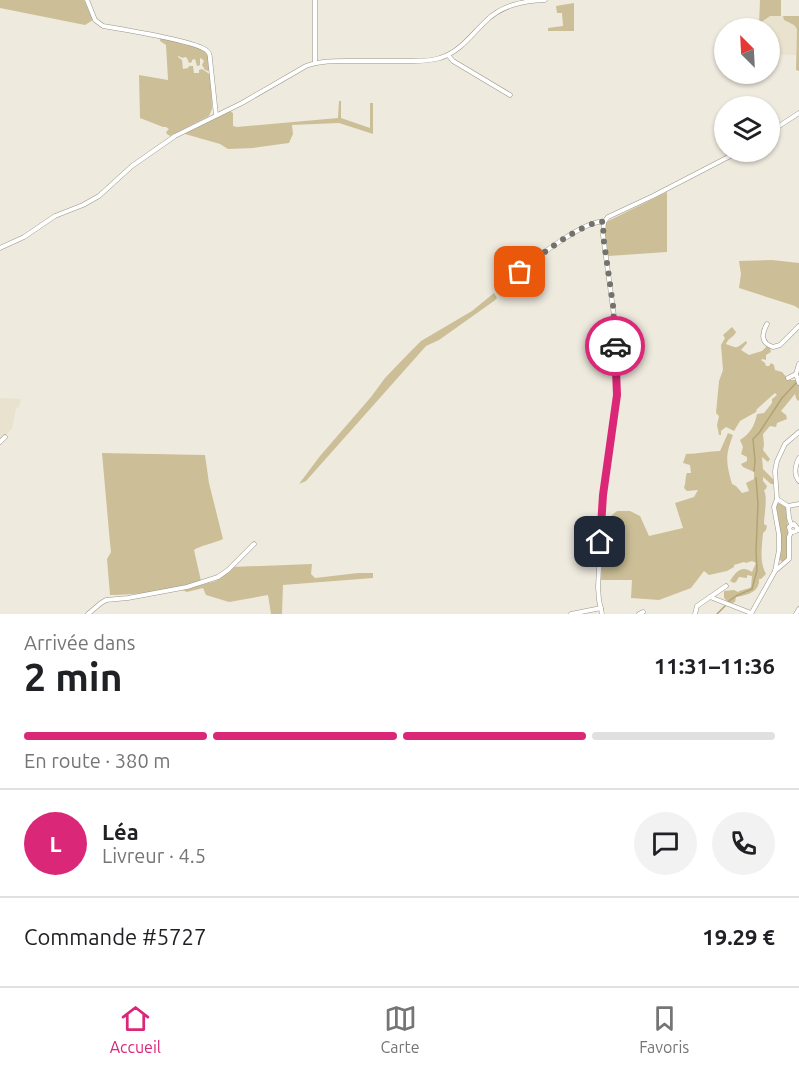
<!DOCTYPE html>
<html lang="fr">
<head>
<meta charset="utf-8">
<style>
	body { margin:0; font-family:Ubuntu,sans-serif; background:#f2f2f2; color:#202124; height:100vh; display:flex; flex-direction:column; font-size:22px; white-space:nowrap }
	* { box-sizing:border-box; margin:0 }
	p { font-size:20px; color:#757577 }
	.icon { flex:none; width:33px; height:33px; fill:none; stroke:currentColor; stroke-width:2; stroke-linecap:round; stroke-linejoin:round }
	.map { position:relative; height:614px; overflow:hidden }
	.details { display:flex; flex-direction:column; background:#fff; flex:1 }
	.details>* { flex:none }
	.needle { width:39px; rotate:336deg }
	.buttons { position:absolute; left:714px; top:18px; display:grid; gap:12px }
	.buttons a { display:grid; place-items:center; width:66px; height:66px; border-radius:50%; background:#fff; box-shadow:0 2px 4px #0004; font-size:30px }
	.pin { position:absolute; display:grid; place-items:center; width:51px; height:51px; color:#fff; margin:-26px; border-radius:12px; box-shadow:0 3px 9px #0006 }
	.courier { position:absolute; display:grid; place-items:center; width:60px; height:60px; margin:-30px; border:4px solid #db2777; border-radius:50%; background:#fff; color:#222; box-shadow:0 2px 8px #0007 }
	.overview em { font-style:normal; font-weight:600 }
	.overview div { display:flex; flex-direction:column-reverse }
	.overview { display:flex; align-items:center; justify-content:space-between; height:102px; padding:0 24px }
	h1 { font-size:39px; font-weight:600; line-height:45px }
	.bar { display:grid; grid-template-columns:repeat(4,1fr); gap:9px 6px; align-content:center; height:72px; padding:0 24px }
	.bar i { height:8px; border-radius:4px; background:#e0e0e0 }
	.bar .active { background:#db2777 }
	.bar p { grid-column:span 4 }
	.line { display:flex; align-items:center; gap:15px; padding:0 24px; border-top:2px solid #e0e0e0 }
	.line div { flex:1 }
	.round { display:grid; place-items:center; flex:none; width:63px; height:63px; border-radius:32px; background:#f2f2f2 }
	.menu { display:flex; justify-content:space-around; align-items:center; height:84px; border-top:2px solid #e0e0e0; background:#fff; font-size:16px; color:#757577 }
	.menu a { display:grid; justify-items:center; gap:3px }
	.menu .active { color:#db2777 }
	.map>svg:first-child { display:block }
	.built { fill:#e9e2ce }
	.green { fill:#ccbf97 }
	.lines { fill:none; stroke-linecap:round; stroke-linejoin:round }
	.stream { stroke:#b3a372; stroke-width:1.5 }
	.minor-casing { stroke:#9a968a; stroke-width:5 }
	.minor { stroke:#fff; stroke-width:4 }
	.done { stroke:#75726b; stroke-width:6; stroke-dasharray:0 10.8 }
	.route { stroke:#db2777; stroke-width:8 }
</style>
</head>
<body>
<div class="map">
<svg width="799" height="614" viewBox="0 0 799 614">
	<rect width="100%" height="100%" fill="#efeade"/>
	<g class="built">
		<path d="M770,16H783L784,20L794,25L797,29L796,55L770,54V28H758V25Z"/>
		<path d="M0,398L21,399L19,407L16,408L12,429L0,440Z"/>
	</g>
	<g class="green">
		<path d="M0,0H84L93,20L85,25L0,8Z"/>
		<path d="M760,0H781V16H770L759,24Z"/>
		<path d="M574,3V31H548V28L563,26L562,13H557L556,6Z"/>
		<path d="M783,16H799V71L796,70L797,29L794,25L784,20Z"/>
		<path d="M160,37L203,49C210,54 209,61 210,69L208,71L205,70L202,65L204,61L201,58L200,59V65L198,66H197L195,59L192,60V62L189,63L187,58L185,57L183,58L178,56V57L182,60L183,69L188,68L189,66H193L194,73H199V70L202,69L211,75L212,109L209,116L170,136L167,134L166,132L169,129L166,127H163L140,118L139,75L168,80L166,45L160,41Z"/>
		<path d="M339,101H341V118L370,128V103H373V134L339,123L292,125L293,134L289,143L253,148L228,149L220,144L185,134L184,131C192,129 200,126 207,121C211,119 217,118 221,116C224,114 227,112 230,111L233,113V126L237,127L338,118Z"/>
		<path d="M667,192V252L608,256C606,245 601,230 608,221Z"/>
		<path d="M772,260L799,263V309L795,306L739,288L741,274L739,261Z"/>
		<path d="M494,293L497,298L494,301L439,340L426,346L306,481L299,484L320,456L371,397L385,378L409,353L421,341L472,311Z"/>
		<path d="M732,327L736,332C734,337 728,338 726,344C739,349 736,348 746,341L747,343L741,350L749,355L762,351L767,346L770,348L771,352L766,355V360L762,359L761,360L765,363L766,366H769L771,363L774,365L775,370L782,372L789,380H795L799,376V400L798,401L796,398L795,394L781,411L786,415L787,419L777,423L776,427L770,426L763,434L764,445L763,450L770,459L768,462L762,457L763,469L774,480L775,484H771L763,477V481L767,486L766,489L764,490C768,499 764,514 764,524L767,526L766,530L763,533C762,547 759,561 766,574L761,579H759C760,592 747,595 736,597L735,602L730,604L724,598V591L734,590L738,592C742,589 747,590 751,587L752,576L747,575V578L739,577L736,582L734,583L730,581C736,571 742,565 752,572L756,563L752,561L746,563L744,562L734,565V567L727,571L709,575L704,571L691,588L659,600L631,598L632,580H601L605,521L617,511H630L640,516L649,536L683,528L675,503L694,497L698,490L687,491L684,488C686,483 685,477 687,473H691L690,465L683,463L686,454C698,454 709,451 720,451L728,433L733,435C725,456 726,462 732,484L736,486L742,493L749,491L746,483L754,479V472L743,467L741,464L747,461V457L741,454L743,447L740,440C750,434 755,425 757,414L764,413L772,403V399L777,395L775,393L757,409L756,412L740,421L734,431L726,427L721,431V435H719L717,425L719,416L716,413L719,381L723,370L721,345L725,338L723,335Z"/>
		<path d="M102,453L205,455L209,483L223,539C215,543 199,546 194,550L201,581C172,590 141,595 110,595L107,559L111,552L110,543Z"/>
		<path d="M778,503L785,505L787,508L789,556L783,562L781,561L779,559L781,541L776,505Z"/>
		<path d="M312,564L311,574L315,578L358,573H373V578L283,585L282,614H271L268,595L229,602L206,595L203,588L187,592L182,590L216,581L232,567Z"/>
	</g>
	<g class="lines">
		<g class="stream">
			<path d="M754,471L755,461L753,439L759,433L782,398L796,383"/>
			<path d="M729,601L736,596L752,589L757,570L756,551L758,504L756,478"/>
			<path d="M717,614L725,606"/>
		</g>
		<defs>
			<g id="minor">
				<path d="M87,0L95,20L103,26C120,29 199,41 207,51C210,53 210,56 210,59L216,115"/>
				<path d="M448,55L453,61L510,95"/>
				<path d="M315,63V0"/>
				<path d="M770,132L799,113"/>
				<path d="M0,248L24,237L55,216L83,205L99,196L132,166L175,136L242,103L306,66C322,60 339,61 356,61C375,61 394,61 412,61C421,61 431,61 440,58C460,52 471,35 486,21C502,5 523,1 545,0"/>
				<path d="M520,272C534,259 586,219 604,222"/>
				<path d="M767,324C762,333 760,343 773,347L780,345L799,326"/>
				<path d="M799,364L796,374L799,383"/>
				<path d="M788,378L796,374"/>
				<path d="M0,442L5,437"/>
				<path d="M799,458C795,466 793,474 799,481"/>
				<path d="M777,499L788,506L789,518L791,524"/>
				<path d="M788,506L799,504"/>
				<path d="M797,529L796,531L793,532L790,531L789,527L794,524L799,530"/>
				<path d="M775,571L789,559V537L791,532"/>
				<path d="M710,597L751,613"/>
				<path d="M88,614L101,603L106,600L128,598L187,587L218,577L228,570L254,544"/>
				<path d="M571,614L601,608"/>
				<path d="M602,614L599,600L598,587L603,495L617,389L614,316L603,235L604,222L608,217L653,196L738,152"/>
				<path d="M639,614L643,612"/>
				<path d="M695,614L697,606L726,586"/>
				<path d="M751,614L775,571L779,550V535L774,507L777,499L775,471L777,461L785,444L799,432"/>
				<path d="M796,614L799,609"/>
			</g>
		</defs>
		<use href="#minor" class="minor-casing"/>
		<use href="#minor" class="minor"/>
	</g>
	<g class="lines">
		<path class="done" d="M520,272C534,259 586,219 604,222L603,235L613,305L615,346"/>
		<path class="route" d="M600,542L603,495L617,395L615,346"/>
	</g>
</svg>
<div class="buttons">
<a><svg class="needle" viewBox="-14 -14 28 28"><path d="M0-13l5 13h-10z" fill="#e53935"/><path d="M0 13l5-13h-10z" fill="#757577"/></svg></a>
<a><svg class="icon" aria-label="layers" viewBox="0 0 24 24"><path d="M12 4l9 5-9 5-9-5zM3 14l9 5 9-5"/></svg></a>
</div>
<div class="pin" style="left:520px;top:272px;background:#ea580c"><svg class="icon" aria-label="bag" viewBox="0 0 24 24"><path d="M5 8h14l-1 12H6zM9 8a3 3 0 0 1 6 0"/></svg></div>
<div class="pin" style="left:600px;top:542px;background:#1f2937"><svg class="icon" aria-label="home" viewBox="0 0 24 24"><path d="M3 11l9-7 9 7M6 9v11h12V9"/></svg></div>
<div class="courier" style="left:615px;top:346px"><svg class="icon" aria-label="car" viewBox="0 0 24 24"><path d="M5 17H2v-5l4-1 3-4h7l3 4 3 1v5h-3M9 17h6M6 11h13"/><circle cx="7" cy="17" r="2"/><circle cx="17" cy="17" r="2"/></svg></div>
</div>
<section class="details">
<div class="overview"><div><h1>2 min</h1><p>Arrivée dans</p></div><em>11:31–11:36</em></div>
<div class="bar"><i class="active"></i><i class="active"></i><i class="active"></i><i></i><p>En route · 380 m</p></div>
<div class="line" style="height:108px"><b class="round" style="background:#db2777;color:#fff">L</b><div><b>Léa</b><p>Livreur · 4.5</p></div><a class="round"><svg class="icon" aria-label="chat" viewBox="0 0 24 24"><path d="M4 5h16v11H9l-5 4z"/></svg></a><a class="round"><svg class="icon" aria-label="phone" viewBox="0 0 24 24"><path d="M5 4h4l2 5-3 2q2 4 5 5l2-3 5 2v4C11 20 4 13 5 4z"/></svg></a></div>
<div class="line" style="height:78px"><div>Commande #5727</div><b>19.29 €</b></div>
</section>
<nav class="menu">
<a class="active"><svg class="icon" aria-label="home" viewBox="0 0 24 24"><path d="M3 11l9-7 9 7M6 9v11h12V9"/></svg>Accueil</a>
<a><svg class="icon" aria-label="map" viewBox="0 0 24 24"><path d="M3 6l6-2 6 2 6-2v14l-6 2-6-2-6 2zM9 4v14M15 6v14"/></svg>Carte</a>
<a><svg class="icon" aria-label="saved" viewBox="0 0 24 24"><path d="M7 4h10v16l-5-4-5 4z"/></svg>Favoris</a>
</nav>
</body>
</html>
